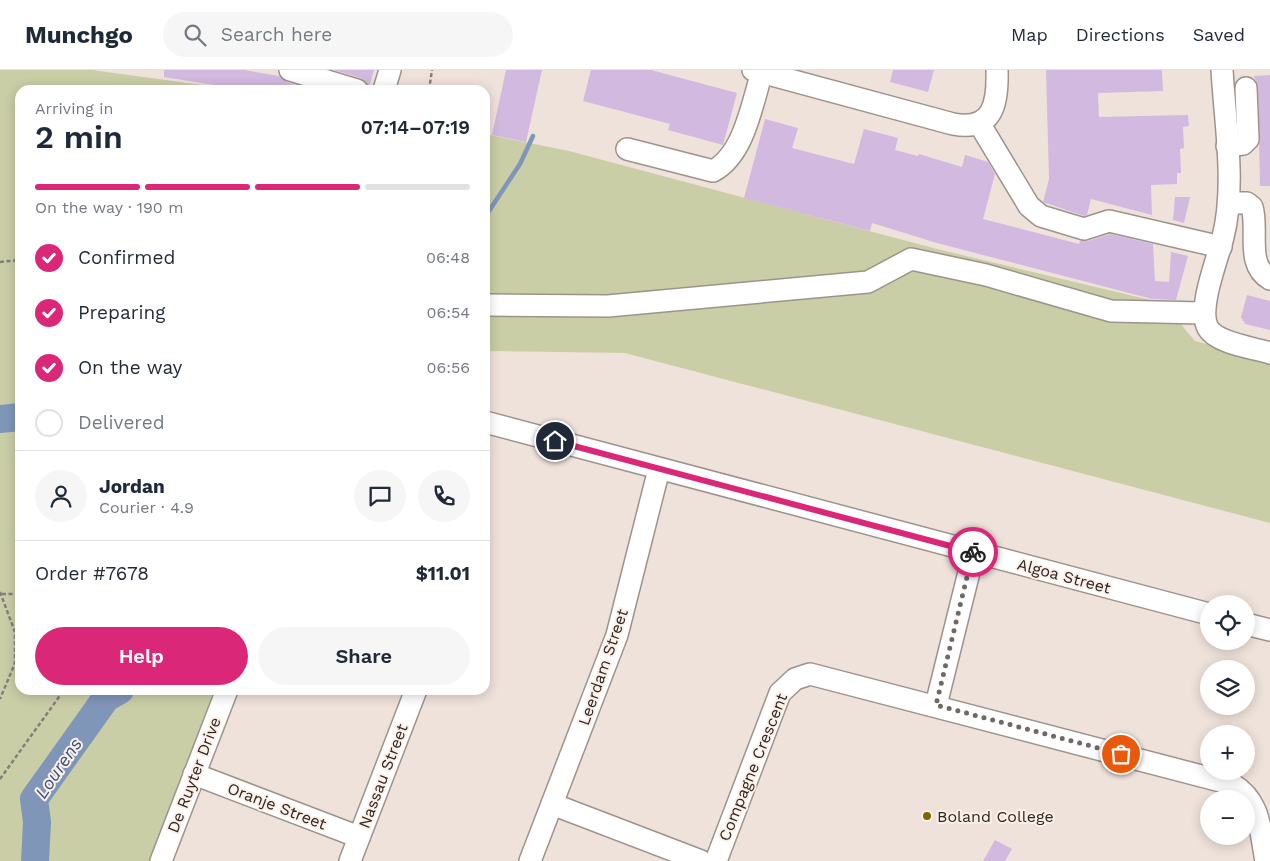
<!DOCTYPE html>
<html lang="en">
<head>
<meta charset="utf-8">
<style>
	body { margin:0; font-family:"Work Sans",sans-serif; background:#f6f6f7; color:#1f2937; height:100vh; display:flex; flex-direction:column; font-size:19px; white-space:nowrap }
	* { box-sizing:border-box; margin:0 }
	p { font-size:16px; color:#747a83 }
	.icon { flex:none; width:28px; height:28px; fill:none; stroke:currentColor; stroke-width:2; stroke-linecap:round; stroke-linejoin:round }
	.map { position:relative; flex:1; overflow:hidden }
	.sheet { position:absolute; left:15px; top:15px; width:475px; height:610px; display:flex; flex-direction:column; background:#fff; border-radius:15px; box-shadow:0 2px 12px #0003 }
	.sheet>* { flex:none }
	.controls { position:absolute; left:1200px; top:525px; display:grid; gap:10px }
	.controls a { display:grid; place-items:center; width:55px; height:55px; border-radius:50%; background:#fff; box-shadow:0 2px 12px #0003; font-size:25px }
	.pin { position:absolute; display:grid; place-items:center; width:42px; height:42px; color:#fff; margin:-21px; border:2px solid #fff; border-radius:50%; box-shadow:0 1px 5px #0007 }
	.courier { position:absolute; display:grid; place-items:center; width:50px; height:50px; margin:-25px; border:4px solid #db2777; border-radius:50%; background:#fff; color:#222; box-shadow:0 1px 6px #0007 }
	.summary em { font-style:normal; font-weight:600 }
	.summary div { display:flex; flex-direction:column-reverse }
	.summary { display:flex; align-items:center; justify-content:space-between; height:85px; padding:0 20px }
	h1 { font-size:32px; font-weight:600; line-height:38px }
	.bar { display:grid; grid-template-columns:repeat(4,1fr); gap:8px 5px; align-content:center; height:60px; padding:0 20px }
	.bar i { height:6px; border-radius:4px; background:#e0e1e3 }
	.bar .selected { background:#db2777 }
	.bar p { grid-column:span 4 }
	.line { display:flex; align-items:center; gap:12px; padding:0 20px; border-top:1px solid #e0e1e3 }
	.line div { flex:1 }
	.round { display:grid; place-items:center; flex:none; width:52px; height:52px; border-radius:26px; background:#f6f6f7 }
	ol { padding:0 20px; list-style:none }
	li { display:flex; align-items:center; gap:15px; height:55px }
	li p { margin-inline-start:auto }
	li .icon { padding:5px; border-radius:50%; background:#db2777; color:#fff; stroke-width:4 }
	li:last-child { color:#747a83 }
	li i { width:28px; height:28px; border:2px solid #e0e1e3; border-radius:50% }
	.cta { display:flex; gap:10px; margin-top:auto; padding:10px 20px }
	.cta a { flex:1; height:58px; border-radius:30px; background:#db2777; color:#fff; font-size:20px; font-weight:600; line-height:58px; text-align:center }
	.cta a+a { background:#f6f6f7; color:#1f2937 }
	header { display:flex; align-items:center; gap:30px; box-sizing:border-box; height:70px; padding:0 25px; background:#fff; border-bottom:1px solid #e0e1e3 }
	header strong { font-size:24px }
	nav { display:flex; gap:28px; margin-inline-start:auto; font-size:18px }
	.search { width:350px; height:45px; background:#f6f6f7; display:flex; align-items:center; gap:12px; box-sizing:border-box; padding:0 18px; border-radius:28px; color:#747a83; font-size:19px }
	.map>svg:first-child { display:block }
	.green { fill:#cacea7 }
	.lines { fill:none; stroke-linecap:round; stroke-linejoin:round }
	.stream { stroke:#8096b9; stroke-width:4.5 }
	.river { stroke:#8096b9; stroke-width:28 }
	.building { fill:#d2b9df }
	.minor-casing { stroke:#9e938c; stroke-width:24 }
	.path { stroke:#877e79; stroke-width:2.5; stroke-dasharray:4 2.5; stroke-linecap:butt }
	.minor { stroke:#fff; stroke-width:21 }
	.done { stroke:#706864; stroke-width:5; stroke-dasharray:0 9 }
	.route { stroke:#db2777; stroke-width:6 }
	.poi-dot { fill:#7c6800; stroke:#fdf0e8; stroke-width:2 }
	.labels { text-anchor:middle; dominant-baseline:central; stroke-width:4; stroke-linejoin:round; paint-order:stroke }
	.street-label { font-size:16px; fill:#2c2724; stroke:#fdf0e8 }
	.poi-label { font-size:16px; fill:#2c2724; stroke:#fdf0e8; text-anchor:start }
	.water-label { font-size:18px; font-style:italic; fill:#375485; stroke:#fdf0e8 }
</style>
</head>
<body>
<header>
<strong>Munchgo</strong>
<div class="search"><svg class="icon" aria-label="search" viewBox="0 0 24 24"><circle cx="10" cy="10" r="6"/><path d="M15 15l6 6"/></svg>Search here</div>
<nav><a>Map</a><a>Directions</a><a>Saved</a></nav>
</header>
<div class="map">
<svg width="1270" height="791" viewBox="0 0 1270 791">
	<rect width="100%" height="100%" fill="#efe2db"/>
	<g class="green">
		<path d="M0,0H92L239,20H20V620H216L152,791H0Z"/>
		<path d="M485,64L569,81L937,179L1163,233L1195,271L1270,291V453L625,283L485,281Z"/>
	</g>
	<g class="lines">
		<path class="stream" d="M485,147L520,94L533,66"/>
		<g class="river">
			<path d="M0,349L20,347"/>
			<path d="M35,791L37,752L34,729L106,628L120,620"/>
		</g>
	</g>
	<g class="building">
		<path d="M164,0H244L279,6L286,12L313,20H246L164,7Z"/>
		<path d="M334,0H374L369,17L361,8Z"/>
		<path d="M506,0H542L526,72L492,65Z"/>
		<path d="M591,0H651L737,23L723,75L668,60L670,54L583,31Z"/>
		<path d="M893,0H934L928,22L890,12Z"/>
		<path d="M1046,0H1162L1163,21L1098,23L1099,47L1188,45L1189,56L1183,57L1184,78L1180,79L1181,103H1177V114L1151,115L1152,145L1091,129L1087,145L1084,146L1043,132L1049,109Z"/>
		<path d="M1270,5V116H1260L1258,18L1254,6Z"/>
		<path d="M765,49L798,58L792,78L854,94L864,59L898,68L895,80L918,86L919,84L962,97L965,85L988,92L995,104L983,149L1079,174L1080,171H1088L1110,164L1153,174L1155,211L1169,212L1171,182L1188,186L1176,230L1152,229L937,173L872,153L870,161L744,128Z"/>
		<path d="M1175,127H1190L1184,153L1173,150Z"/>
		<path d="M1247,225L1270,231V260L1245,254L1241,247Z"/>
		<path d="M995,770L1012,779L1005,791H983Z"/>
	</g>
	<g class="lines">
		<defs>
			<g id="minor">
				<path d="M290,0L357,20"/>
				<path d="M753,0L953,54C994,62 998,32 997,0"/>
				<path d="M1222,0C1225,52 1236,116 1223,167C1218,188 1197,239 1208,258C1216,273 1254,278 1270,283"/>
				<path d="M384,20L390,0"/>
				<path d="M979,53L1029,136L1041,146L1084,159L1109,151L1221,177"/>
				<path d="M1227,76L1243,74L1248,69L1246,18"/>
				<path d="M627,79L713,101C744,85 752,34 762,2"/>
				<path d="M1229,133H1247L1252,137C1259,160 1245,195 1270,209"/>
				<path d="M485,235L608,236L868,212L911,189L986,205L1111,241L1204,243"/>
				<path d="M485,352L1209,544"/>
				<path d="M1246,554L1270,560"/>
				<path d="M936,635L974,482"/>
				<path d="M194,704L359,767"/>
				<path d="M552,734L701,791"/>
				<path d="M161,791L227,620"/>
				<path d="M350,791L416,620"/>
				<path d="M530,791L617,565L659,399"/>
				<path d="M716,791L780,623L795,609L810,604L1232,714C1261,731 1260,761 1266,791"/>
			</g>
		</defs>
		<use href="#minor" class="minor-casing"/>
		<g class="path">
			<path d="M429,20L432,0"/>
			<path d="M0,192L20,190"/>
			<path d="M0,522L15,562V593L0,629"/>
			<path d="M2,524H20"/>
			<path d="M0,709L64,620"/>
		</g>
		<use href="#minor" class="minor"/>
	</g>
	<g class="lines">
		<path class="done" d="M973,482L936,635L1121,684"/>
		<path class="route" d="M555,371L973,482"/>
	</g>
	<circle class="poi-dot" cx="927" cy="746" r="5"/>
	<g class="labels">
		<g class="street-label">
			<text transform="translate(1064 506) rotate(15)">Algoa Street</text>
			<text transform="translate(603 597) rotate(-71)">Leerdam Street</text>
			<text transform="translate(753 697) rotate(-68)">Compagne Crescent</text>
			<text transform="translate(194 705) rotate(-69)">De Ruyter Drive</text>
			<text transform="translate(383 706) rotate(-69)">Nassau Street</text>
			<text transform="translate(277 736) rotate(21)">Oranje Street</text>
		</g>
		<g class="poi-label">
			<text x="937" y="746">Boland College</text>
		</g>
		<g class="water-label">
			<text transform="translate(58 698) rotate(-56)">Lourens</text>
		</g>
	</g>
</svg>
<div class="controls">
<a><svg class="icon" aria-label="locate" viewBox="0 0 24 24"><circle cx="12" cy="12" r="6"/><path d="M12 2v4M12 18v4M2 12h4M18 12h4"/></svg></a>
<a><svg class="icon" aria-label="layers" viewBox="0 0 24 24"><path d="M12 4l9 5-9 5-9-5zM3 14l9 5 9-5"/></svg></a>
<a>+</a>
<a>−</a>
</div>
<div class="pin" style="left:1121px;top:684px;background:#ea580c"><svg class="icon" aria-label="bag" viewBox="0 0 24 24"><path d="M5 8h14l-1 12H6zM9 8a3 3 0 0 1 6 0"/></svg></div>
<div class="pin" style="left:555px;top:371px;background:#1f2937"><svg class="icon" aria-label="home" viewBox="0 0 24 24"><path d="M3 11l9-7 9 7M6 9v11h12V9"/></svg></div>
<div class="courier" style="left:973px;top:482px"><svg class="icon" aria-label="bike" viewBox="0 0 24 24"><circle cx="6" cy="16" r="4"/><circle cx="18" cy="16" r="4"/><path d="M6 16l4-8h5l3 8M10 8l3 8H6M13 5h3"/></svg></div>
<section class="sheet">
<div class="summary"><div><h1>2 min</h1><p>Arriving in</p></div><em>07:14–07:19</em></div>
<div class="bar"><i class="selected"></i><i class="selected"></i><i class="selected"></i><i></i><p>On the way · 190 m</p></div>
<ol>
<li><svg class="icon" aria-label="check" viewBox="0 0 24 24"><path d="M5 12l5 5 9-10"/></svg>Confirmed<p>06:48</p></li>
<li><svg class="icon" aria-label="check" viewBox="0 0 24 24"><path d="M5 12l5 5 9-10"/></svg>Preparing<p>06:54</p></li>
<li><svg class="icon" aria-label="check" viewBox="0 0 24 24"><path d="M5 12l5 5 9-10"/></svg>On the way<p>06:56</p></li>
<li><i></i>Delivered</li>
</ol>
<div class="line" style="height:90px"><a class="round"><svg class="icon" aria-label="person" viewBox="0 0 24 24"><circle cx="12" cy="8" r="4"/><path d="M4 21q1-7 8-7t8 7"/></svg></a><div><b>Jordan</b><p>Courier · 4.9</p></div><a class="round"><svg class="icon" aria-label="chat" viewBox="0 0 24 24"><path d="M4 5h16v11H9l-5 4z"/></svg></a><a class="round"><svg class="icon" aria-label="phone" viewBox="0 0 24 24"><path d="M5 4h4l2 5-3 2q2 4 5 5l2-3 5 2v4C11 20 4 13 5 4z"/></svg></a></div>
<div class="line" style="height:65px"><div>Order #7678</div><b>$11.01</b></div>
<div class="cta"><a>Help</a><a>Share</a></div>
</section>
</div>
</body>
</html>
